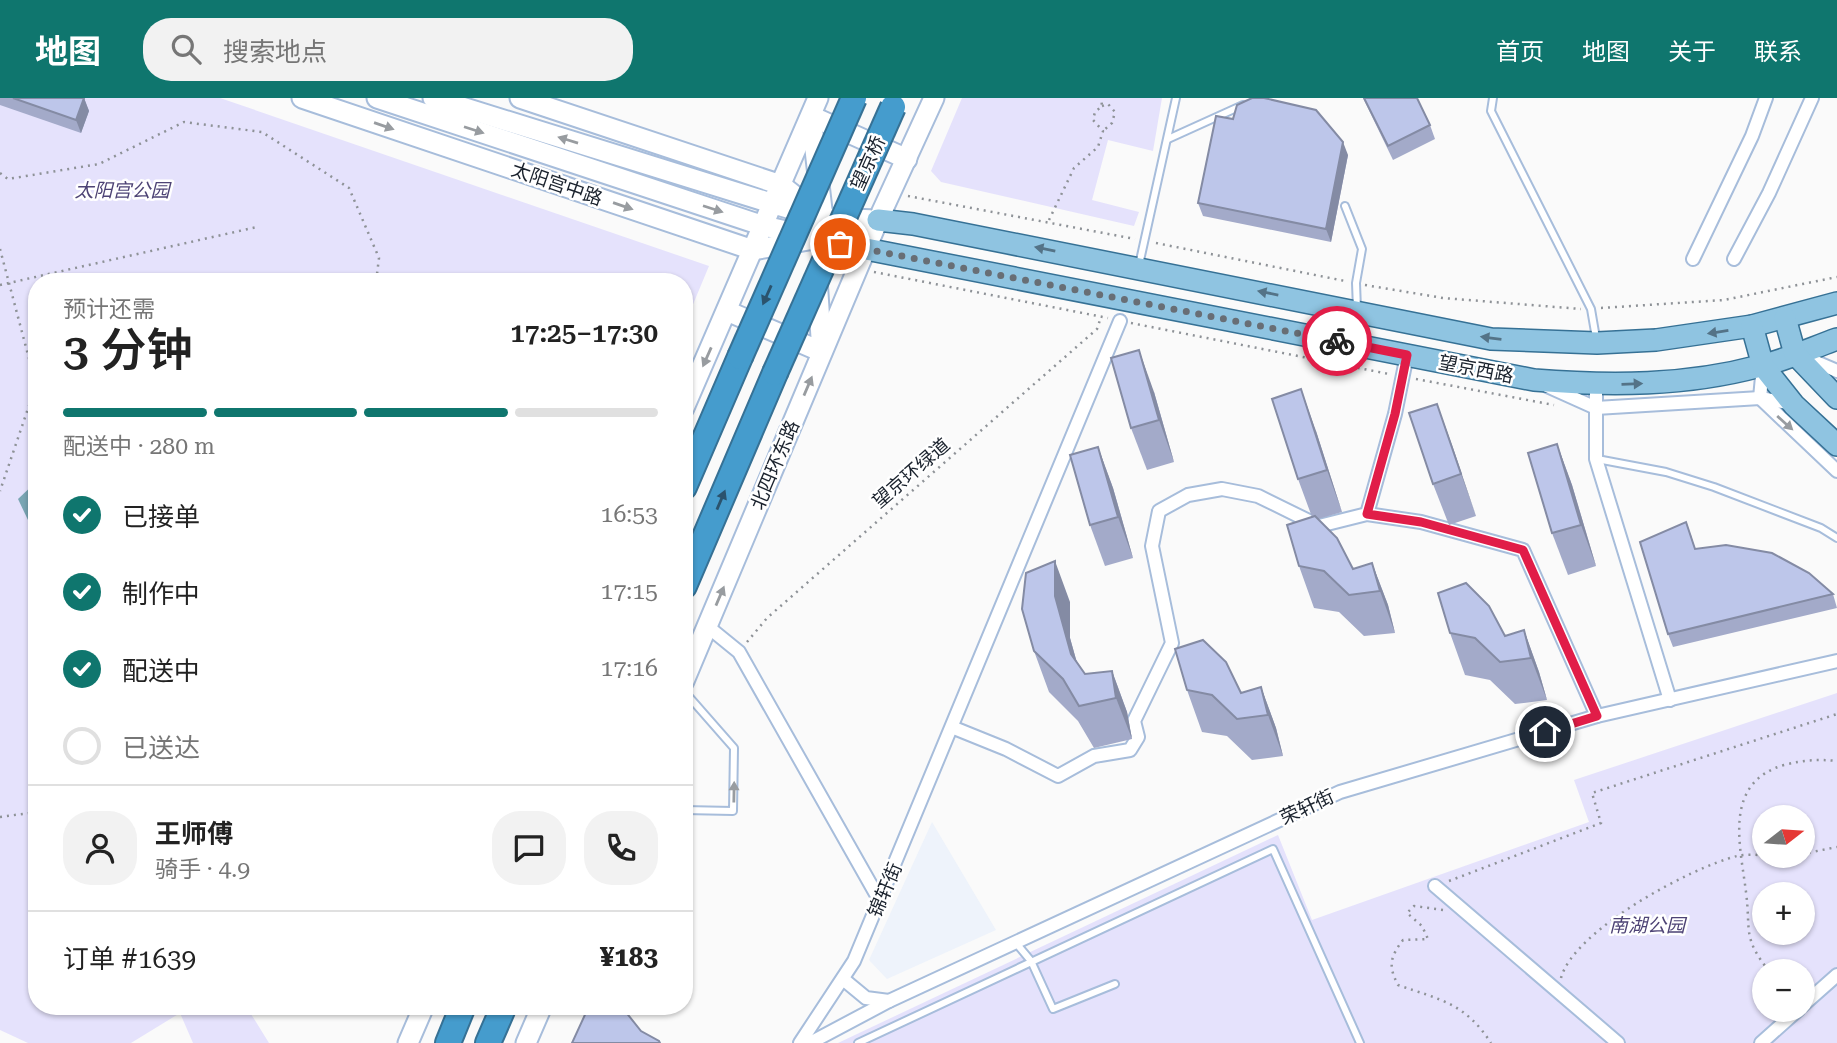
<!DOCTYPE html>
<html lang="zh">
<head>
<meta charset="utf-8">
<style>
	body { margin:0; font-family:"Roboto Serif","Noto Sans SC",serif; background:#f2f2f2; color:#222; height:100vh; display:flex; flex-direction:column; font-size:26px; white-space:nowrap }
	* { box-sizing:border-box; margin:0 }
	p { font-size:23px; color:#767676 }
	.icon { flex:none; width:38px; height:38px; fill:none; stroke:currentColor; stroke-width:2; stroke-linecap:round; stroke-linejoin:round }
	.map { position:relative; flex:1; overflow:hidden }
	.drawer { position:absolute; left:28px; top:175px; width:665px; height:742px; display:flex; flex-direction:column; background:#fff; border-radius:28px; box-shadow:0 2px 5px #0004 }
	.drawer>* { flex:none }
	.needle { width:46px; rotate:73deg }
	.buttons { position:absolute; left:1752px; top:707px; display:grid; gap:14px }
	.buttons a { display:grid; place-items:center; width:63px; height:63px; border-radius:50%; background:#fff; box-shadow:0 2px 5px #0004; font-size:35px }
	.pin { position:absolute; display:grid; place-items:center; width:60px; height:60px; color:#fff; margin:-30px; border:4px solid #fff; border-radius:50%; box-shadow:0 2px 7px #0007 }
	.courier { position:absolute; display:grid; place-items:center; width:70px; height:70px; margin:-35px; border:5px solid #e11d48; border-radius:50%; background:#fff; color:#222; box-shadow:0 2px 9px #0007 }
	.headline em { font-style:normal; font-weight:600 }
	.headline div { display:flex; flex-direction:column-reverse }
	.headline { display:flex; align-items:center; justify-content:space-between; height:119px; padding:0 35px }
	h1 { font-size:46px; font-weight:600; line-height:52px }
	.bar { display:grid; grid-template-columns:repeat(4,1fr); gap:10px 7px; align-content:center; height:84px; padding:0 35px }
	.bar i { height:9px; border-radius:5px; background:#e0e0e0 }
	.bar .active { background:#0f766e }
	.bar p { grid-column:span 4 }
	.line { display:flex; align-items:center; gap:18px; padding:0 35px; border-top:2px solid #e0e0e0 }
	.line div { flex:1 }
	.round { display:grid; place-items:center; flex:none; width:74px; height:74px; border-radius:28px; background:#f2f2f2 }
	ol { padding:0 35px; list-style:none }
	li { display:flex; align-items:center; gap:21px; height:77px }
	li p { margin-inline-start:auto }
	li .icon { padding:7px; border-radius:50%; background:#0f766e; color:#fff; stroke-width:4 }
	li:last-child { color:#767676 }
	li i { width:38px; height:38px; border:4px solid #e0e0e0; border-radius:50% }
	header { display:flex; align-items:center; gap:42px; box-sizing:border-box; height:98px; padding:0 35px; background:#0f766e; color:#fff }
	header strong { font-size:33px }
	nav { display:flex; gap:38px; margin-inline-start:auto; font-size:24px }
	.search { width:490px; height:63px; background:#f2f2f2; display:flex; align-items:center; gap:18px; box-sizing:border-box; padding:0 24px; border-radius:28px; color:#767676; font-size:26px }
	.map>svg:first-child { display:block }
	.built { fill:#eef3fb }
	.green { fill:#e5e2fc; fill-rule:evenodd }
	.water { fill:#7aa6b4 }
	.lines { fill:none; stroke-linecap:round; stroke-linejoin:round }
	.lane-casing { stroke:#a7bddb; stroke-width:10 }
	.street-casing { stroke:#a7bddb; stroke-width:16 }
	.secondary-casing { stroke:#a7bddb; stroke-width:23 }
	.primary-casing { stroke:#367195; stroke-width:24 }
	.highway-casing { stroke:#367195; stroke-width:28 }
	.path { stroke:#8e9297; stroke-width:2.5; stroke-dasharray:2 5; stroke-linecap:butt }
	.lane { stroke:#fff; stroke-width:6 }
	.street { stroke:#fff; stroke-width:12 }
	.secondary { stroke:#fff; stroke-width:19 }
	.primary { stroke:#8fc4e1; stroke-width:21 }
	.highway { stroke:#459ccd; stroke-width:24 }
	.highway-bridge-casing { stroke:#367195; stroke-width:28; stroke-linecap:butt }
	.highway-bridge { stroke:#459ccd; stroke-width:24 }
	.wall { fill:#a3aac9 }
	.shaded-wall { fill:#848ba4 }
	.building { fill:#bdc6ea; stroke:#848ba4; stroke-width:2 }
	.oneway { fill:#989ca0 }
	.oneway2 { fill:#547387 }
	.oneway3 { fill:#2b536d }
	.done { stroke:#686e75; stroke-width:7; stroke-dasharray:0 12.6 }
	.route { stroke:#e11d48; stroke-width:9 }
	.labels { text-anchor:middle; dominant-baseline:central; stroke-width:5; stroke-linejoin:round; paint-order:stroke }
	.street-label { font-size:19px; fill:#1a222d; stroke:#fff }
	.park-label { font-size:19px; font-style:italic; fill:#4d4375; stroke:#fff }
</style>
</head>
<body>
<header>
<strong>地图</strong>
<div class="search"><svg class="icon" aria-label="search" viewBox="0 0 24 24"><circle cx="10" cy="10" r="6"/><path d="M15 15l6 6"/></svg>搜索地点</div>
<nav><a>首页</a><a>地图</a><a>关于</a><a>联系</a></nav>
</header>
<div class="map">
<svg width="1837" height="945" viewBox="0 0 1837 945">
	<rect width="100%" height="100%" fill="#fafafa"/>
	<path class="built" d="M932,724L996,832L887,881L869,862Z"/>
	<g class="green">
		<path d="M0,0H220L709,168L684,228V184H37V908H246L269,945H193L180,915L131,945H28L0,932Z"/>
		<path d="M962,0H1162L1153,53L1108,42L1092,102L1139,114L1134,128L941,84L931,73Z"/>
		<path d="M1837,595V945H838L1278,737L1312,822L1589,724L1574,682ZM1764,719H1802V758H1764ZM1764,796H1802V835H1764ZM1764,873H1802V912H1764Z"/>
	</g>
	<path class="water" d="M37,383V441L18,401Z"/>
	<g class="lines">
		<defs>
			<g id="lane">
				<path d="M1493,0L1491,13L1591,211L1596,240"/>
				<path d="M1168,41L1243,7"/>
				<path d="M1345,108L1362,151L1356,185L1357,211"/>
				<path d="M1139,167L1176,0"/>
				<path d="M1597,361L1666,374L1714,389L1821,430L1837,440"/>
				<path d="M684,593L734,650L733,713L684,712"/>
				<path d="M1016,845L1031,863L1053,911L1115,886"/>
				<path d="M858,945L1273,751L1360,945"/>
			</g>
			<g id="street">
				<path d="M1693,161L1752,38L1766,0"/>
				<path d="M1734,161L1769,95L1812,0"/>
				<path d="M1802,258L1837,273"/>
				<path d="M1763,268L1760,300L1837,373"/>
				<path d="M1596,287V361L1670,602"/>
				<path d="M1547,288L1596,310L1760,300L1793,306"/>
				<path d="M1367,416L1395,316L1407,257"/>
				<path d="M707,528L739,554L880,803"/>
				<path d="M954,630L1006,651L1058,678L1094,658L1130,652L1138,639L1134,623L1172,545L1152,448L1159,413L1188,397L1222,391L1258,398L1319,428L1367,416L1421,424L1523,452L1597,618"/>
				<path d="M1435,788L1618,945"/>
				<path d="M843,881L866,900L889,903"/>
				<path d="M1802,908L1837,877"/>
				<path d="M800,945L854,863L1120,223"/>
				<path d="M810,945L889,903L1340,694L1597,618L1837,563"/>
				<path d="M1761,945L1798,912"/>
			</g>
			<g id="secondary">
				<path d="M302,0L753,152L814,141"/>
				<path d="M377,0L764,128L866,151"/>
				<path d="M433,0L774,106L823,120L878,122"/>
				<path d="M520,0L781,87L814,113"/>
				<path d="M811,18L823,120L819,131"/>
				<path d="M811,18L907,61"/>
				<path d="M727,213L822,254L817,181"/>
				<path d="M684,310L818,0"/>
				<path d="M684,583L878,122L934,0"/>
				<path d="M408,945L424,908"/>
				<path d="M526,945L542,908"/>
			</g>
			<g id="primary">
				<path d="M878,122L913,126L1491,241L1597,245L1656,242L1752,228L1837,205"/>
				<path d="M866,151L1534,282C1610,288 1686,288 1760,268C1786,262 1812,250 1837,241"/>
				<path d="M1785,220L1795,256L1837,300"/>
				<path d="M1752,228L1763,268L1794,307L1837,347"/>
			</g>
			<g id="highway">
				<path d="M684,389L740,259"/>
				<path d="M684,488L775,275"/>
				<path d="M448,945L463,908"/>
				<path d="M488,945L504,908"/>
			</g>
		</defs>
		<use href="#lane" class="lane-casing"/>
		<use href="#street" class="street-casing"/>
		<use href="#secondary" class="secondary-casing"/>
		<use href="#primary" class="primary-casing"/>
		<use href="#highway" class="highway-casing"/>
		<g class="path">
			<path d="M1102,8L1108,6L1115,14L1112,25L1103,33"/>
			<path d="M0,75L8,81L99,66L184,24L262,34L349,90L379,160L376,184"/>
			<path d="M908,98L1135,141"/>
			<path d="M1049,122L1074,70L1098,49L1103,33L1093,22L1095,14L1102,8L1101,0"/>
			<path d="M1156,145L1345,183"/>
			<path d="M0,151L36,287L0,393"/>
			<path d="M874,174L1108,220"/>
			<path d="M0,187L257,129"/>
			<path d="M1365,187L1443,200L1581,211"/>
			<path d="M1601,210L1724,202L1837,179"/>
			<path d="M1131,225L1389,276"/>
			<path d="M1416,281L1554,307"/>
			<path d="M747,544L767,520L1097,231L1101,219"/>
			<path d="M0,719L37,714"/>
			<path d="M1802,756L1837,749"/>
			<path d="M1449,783L1601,725L1592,695L1837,616"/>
			<path d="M1443,812L1414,808L1407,815L1422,828L1428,841L1403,842C1390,859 1388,868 1398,887C1441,902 1465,905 1491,945"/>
			<path d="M1769,873C1742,839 1751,833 1746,794C1740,746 1723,685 1784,667C1803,662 1818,661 1837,663"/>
			<path d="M1561,880C1574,832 1690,770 1737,758C1745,756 1755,757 1764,757"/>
		</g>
		<use href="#lane" class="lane"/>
		<use href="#street" class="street"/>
		<use href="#secondary" class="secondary"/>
		<use href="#primary" class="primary"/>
		<use href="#highway" class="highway"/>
		<defs>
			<g id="highway-bridge">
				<path d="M740,259L854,0"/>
				<path d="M775,275L893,9"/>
			</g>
		</defs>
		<use href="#highway-bridge" class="highway-bridge-casing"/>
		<use href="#highway-bridge" class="highway-bridge"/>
	</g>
	<g class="wall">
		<path d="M0,0H84L89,13L81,35L0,7Z"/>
		<path d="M1363,0H1417L1430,27L1435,41L1393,62Z"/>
		<path d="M1233,21L1348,57L1331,144L1203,118L1198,105Z"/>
		<path d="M1154,294L1174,364L1147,372L1131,330Z"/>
		<path d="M1437,306L1476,418L1449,427L1433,386Z"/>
		<path d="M1316,333L1342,414L1318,421L1353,471L1372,465L1388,507L1395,535L1364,538L1339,514L1314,510L1299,468L1312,419L1298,381Z"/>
		<path d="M1557,346L1572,387L1596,468L1568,477L1552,435Z"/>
		<path d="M1098,349L1113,390L1133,460L1105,468L1090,427Z"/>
		<path d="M1691,437L1695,451L1833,496L1837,510L1673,549L1668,536Z"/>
		<path d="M1070,504V540L1077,565L1085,576L1112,573L1127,614L1132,641L1094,650L1078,623L1049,594L1034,553Z"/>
		<path d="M1524,532L1539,574L1547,602L1515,606L1490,582L1465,577L1450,535L1505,538Z"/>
		<path d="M1261,589L1276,630L1283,658L1252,662L1227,638L1202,634L1187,592L1241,595Z"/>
	</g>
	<g class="shaded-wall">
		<path d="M84,0L89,13L81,35L76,22Z"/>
		<path d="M1343,44L1348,57L1331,144L1326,131Z"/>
		<path d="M1139,252L1154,294L1174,364L1159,322Z"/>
		<path d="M1301,291L1316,333L1342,414L1327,372Z"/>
		<path d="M1437,306L1452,347L1476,418L1461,376Z"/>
		<path d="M1557,346L1572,387L1596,468L1581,427Z"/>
		<path d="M1098,349L1113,390L1133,460L1118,419Z"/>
		<path d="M1055,463L1070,504V540L1086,597L1071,556L1055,498Z"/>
		<path d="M1372,465L1388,507L1395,535L1380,493Z"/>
		<path d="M1524,532L1539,574L1547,602L1531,560Z"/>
		<path d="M1112,573L1127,614L1132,641L1116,600Z"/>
		<path d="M1261,589L1276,630L1283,658L1268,617Z"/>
	</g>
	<g class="building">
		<path d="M13,0H84L76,22Z"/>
		<path d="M1252,0H1264L1316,12L1343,44L1326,131L1198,105L1216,18L1233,21L1237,7Z"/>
		<path d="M1364,0H1417L1430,27L1388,48Z"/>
		<path d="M1139,252L1159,322L1131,330L1111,260Z"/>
		<path d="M1301,291L1327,372L1298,381L1272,301Z"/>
		<path d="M1437,306L1461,376L1433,386L1409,315Z"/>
		<path d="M1557,346L1581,427L1552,435L1528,355Z"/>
		<path d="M1098,349L1118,419L1090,427L1070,357Z"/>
		<path d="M1315,418L1337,440L1353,471L1372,465L1380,493L1349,497L1324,473L1299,468L1287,427Z"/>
		<path d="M1686,424L1695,451L1726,447L1772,455L1809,475L1833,496L1668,536L1640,444Z"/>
		<path d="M1055,463V498L1071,556L1085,576L1112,573L1116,600L1079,608L1063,581L1034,553L1022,511L1026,475Z"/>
		<path d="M1466,485L1489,508L1505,538L1524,532L1531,560L1500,564L1475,540L1450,535L1438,495Z"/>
		<path d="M1203,542L1226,564L1241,595L1261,589L1268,617L1237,621L1212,597L1187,592L1175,551Z"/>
		<path d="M589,908H621L641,933L659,943L660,945H572Z"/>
	</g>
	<defs><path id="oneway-solid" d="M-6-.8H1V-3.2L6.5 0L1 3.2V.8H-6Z" transform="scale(1.75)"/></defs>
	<g class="oneway">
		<use href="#oneway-solid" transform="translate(384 28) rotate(19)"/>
		<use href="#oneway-solid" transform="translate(474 32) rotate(18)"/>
		<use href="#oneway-solid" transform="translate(568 42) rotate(-163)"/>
		<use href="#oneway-solid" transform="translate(623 108) rotate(19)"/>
		<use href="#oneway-solid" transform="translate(713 111) rotate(18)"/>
		<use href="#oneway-solid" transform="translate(707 259) rotate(114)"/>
		<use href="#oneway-solid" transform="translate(808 288) rotate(-67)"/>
		<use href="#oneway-solid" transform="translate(1785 325) rotate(42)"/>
		<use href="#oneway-solid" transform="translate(720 498) rotate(-67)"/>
		<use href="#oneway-solid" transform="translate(734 694) rotate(-89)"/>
	</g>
	<g class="oneway2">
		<use href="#oneway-solid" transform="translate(1045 151) rotate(-169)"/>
		<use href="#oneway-solid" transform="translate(1268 195) rotate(-169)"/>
		<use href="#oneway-solid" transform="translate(1718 234) rotate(171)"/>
		<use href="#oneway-solid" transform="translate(1491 240) rotate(-173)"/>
		<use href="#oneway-solid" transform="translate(1632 286) rotate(-2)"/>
	</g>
	<g class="oneway3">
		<use href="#oneway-solid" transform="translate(767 197) rotate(114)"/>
		<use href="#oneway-solid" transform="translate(721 402) rotate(-67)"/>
	</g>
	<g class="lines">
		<path class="done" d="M840,146L1337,243"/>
		<path class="route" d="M1337,243L1407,257L1395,316L1367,416L1421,424L1523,452L1597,618L1545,634"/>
	</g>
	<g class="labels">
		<g class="street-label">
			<text transform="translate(868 65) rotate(-66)">望京桥</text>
			<text transform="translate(557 86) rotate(19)">太阳宫中路</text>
			<text transform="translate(1476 271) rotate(11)">望京西路</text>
			<text transform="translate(775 367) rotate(-67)">北四环东路</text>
			<text transform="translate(911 375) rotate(-41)">望京环绿道</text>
			<text transform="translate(1307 709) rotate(-25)">荣轩街</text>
			<text transform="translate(885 792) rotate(-67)">锦轩街</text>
		</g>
		<g class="park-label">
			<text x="122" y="92">太阳宫公园</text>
			<text x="1647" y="827">南湖公园</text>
		</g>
	</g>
</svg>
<div class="buttons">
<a><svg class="needle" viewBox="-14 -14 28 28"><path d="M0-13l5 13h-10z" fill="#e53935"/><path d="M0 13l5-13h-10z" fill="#767676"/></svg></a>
<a>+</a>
<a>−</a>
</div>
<div class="pin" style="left:840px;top:146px;background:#ea580c"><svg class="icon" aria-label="bag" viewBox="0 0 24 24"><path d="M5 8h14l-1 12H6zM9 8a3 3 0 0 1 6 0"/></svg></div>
<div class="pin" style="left:1545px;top:634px;background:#1f2937"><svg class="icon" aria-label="home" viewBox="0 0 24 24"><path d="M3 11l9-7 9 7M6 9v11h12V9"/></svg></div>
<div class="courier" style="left:1337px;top:243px"><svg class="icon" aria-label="bike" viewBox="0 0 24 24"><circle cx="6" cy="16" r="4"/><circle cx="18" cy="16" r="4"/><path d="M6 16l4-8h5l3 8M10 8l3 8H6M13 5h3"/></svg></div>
<section class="drawer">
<div class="headline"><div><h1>3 分钟</h1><p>预计还需</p></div><em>17:25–17:30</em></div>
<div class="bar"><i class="active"></i><i class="active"></i><i class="active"></i><i></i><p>配送中 · 280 m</p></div>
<ol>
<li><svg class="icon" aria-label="check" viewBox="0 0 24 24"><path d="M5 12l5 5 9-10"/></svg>已接单<p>16:53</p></li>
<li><svg class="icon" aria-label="check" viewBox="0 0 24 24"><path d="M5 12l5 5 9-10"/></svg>制作中<p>17:15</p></li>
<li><svg class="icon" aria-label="check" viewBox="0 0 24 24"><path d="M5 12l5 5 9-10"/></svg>配送中<p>17:16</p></li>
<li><i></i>已送达</li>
</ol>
<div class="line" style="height:126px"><a class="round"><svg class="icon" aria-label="person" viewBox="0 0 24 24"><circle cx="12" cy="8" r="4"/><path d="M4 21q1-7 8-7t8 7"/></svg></a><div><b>王师傅</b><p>骑手 · 4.9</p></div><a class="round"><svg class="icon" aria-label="chat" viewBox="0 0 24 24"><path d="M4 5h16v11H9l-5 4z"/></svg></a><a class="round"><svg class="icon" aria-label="phone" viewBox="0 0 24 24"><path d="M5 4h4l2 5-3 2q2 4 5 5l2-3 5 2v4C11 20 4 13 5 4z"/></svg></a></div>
<div class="line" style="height:91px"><div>订单 #1639</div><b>¥183</b></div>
</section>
</div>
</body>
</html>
